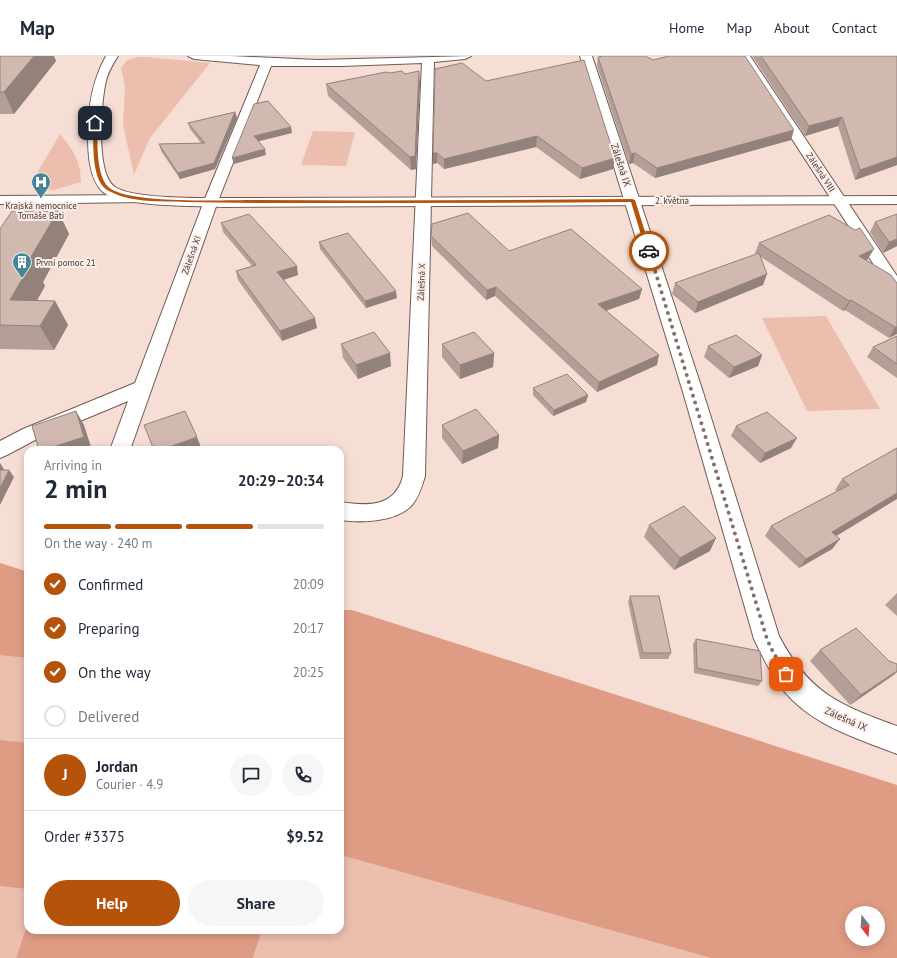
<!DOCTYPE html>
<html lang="en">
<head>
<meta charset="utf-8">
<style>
	body { margin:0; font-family:"PT Sans",sans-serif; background:#f6f6f7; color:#1f2937; height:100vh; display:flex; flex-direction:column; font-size:15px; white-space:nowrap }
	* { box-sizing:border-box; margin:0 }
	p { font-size:13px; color:#747a83 }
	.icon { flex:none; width:22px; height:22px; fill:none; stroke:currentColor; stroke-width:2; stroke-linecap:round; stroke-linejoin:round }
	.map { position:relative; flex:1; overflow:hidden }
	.drawer { position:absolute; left:24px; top:390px; width:320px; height:488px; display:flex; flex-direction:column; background:#fff; border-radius:12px; box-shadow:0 2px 10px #0003 }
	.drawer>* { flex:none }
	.needle { width:26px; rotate:163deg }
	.controls { position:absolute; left:845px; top:850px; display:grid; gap:8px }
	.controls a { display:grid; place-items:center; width:40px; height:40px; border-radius:50%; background:#fff; box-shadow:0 2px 10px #0003; font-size:20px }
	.pin { position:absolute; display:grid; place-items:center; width:34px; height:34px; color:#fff; margin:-17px; border-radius:8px; box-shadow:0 2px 6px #0006 }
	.courier { position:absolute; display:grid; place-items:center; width:40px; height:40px; margin:-20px; border:3px solid #b45309; border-radius:50%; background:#fff; color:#222; box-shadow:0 1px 5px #0007 }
	.head em { font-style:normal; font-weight:800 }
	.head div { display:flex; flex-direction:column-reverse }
	.head { display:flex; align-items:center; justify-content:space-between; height:68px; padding:0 20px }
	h1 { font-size:26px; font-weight:800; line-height:30px }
	.bar { display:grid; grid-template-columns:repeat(4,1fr); gap:6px 4px; align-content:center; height:48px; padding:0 20px }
	.bar i { height:5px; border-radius:3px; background:#e0e1e3 }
	.bar .active { background:#b45309 }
	.bar p { grid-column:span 4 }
	.line { display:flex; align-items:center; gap:10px; padding:0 20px; border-top:1px solid #e0e1e3 }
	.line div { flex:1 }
	.round { display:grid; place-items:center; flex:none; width:42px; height:42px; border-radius:21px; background:#f6f6f7 }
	ol { padding:0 20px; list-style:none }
	li { display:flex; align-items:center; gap:12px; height:44px }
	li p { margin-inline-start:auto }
	li .icon { padding:4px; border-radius:50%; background:#b45309; color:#fff; stroke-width:4 }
	li:last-child { color:#747a83 }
	li i { width:22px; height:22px; border:2px solid #e0e1e3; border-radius:50% }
	.button { display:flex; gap:8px; margin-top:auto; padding:8px 20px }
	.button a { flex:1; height:46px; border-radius:24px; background:#b45309; color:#fff; font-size:16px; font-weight:800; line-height:46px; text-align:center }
	.button a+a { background:#f6f6f7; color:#1f2937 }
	header { display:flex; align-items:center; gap:24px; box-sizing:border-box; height:56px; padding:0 20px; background:#fff; border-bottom:1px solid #e0e1e3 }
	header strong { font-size:19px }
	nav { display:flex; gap:22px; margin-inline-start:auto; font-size:14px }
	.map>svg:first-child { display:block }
	.green { fill:#ecbeae }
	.forest { fill:#df9c84; fill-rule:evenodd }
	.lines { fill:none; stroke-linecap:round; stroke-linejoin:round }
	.lane-casing { stroke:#705b54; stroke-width:2 }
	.street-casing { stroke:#705b54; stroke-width:2 }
	.secondary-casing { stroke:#705b54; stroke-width:2 }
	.lane { fill:#fff; fill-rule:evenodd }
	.street { fill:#fff; fill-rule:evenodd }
	.secondary { fill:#fff; fill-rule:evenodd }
	.wall { fill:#b49f97 }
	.shaded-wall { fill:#92827b }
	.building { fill:#d1b9b0; stroke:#92827b }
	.route { fill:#b45309 }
	.done { stroke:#80716c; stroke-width:4; stroke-dasharray:0 7.2 }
	.labels { text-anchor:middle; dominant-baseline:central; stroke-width:4; stroke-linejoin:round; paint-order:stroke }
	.far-street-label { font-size:9px; fill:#413733; stroke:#fcede8 }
	.far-poi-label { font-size:9px; fill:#413733; stroke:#fcede8 }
	.street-label { font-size:10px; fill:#413733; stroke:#fcede8 }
</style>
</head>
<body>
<header>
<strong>Map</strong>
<nav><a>Home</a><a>Map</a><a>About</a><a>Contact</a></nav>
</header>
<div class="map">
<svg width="897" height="902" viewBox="0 0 897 902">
	<rect width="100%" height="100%" fill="#f6ded5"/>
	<g class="green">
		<path d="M137,1H147L210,7L150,82L134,119L123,69L125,30L121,12L127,4Z"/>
		<path d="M313,75L355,76L346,110L301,109Z"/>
		<path d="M60,78C74,95 80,104 81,126L54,134L41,133L34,122Z"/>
		<path d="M826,260L880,353L807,355L762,262Z"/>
		<path d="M0,507L28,516V866L16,902H0Z"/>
		<path d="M340,799L711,902H253L262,874H340Z"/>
	</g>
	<g class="forest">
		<path d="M0,507L28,516V602L0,599Z"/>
		<path d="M340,554H352L897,729V902H711L340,799ZM852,857H878V883H852Z"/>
		<path d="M0,684L28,687V833L0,830Z"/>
		<path d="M28,866V874H262L253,902H16Z"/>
	</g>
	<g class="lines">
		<defs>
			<path id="lane" d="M137,139L141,140L143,143L141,146L0,148V140Z"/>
			<g id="street">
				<path d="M188,0H231L317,4L471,0L465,3L434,6L425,420C422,430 419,441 412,449C397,466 361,467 340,464V446C367,450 395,452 403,420L422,7L342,10H271L218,145L130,394H110L128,345L37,383L7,399L0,402V385L23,373L135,327L204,145L260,9L194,3Z"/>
				<path d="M580,0H592L703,336L779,580C809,637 839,649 897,670V698C856,682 808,668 781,631C770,616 762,600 754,583L683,336Z"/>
				<path d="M738,0H750L897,220V237L891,236L889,232Z"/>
			</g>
			<path id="secondary" d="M106,0H118C113,8 108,16 106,25C101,45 95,118 115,131C133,143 199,142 223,142L897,140V148L223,151C199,150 120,151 103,136C89,123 88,97 88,79C88,51 92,25 106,0Z"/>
		</defs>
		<use href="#lane" class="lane-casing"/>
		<use href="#street" class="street-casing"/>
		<use href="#secondary" class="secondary-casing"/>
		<use href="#lane" class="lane"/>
		<use href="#street" class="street"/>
		<use href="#secondary" class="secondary"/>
	</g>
	<g class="wall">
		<path d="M0,0H54L56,5L14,58H0Z"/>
		<path d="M752,0H897V109L855,124L838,70L805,80Z"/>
		<path d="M598,1L791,84L655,122L633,107L629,108L597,10Z"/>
		<path d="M390,17L405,18L420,27L416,113L411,114L328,40L326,28Z"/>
		<path d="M486,25L613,113L580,123L536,91L444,113L437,107L433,108V97Z"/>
		<path d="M235,56L237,62L215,113L180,123L161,95L159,88L201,87L190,73L188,67Z"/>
		<path d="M58,155L69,178L43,226L45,230L37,244L55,245L68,269L54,294L0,293V173Z"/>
		<path d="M875,166L897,190L883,197L870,176Z"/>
		<path d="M221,167L298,219L284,224L317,272L282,285L238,224L236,215L252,210L223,176Z"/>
		<path d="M431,180L509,195L642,233L639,243L606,255L657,309L597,336L495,240L486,244L432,190Z"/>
		<path d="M319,186L397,242L366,252L320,193Z"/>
		<path d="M759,187L868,203L866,204L891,219L897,278L889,282L845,254L843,255L761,201L763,229L695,257L672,238L675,227L757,198L755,197Z"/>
		<path d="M897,280V322L867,301L873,291Z"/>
		<path d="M341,288L391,310L358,323L343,302Z"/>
		<path d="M442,288L494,297L493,311L460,323L442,301Z"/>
		<path d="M708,290L762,299L758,310L729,322L704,301Z"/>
		<path d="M533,332L588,339L586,346L553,360L533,339Z"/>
		<path d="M442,369L499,379L498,392L462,408L442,382Z"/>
		<path d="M736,370L791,392L760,407L731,380Z"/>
		<path d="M897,392L836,480L840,483L832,493L799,512L765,480L771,470L837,435L835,434L842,423Z"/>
		<path d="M649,469L710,495L674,514L644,481Z"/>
		<path d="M897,537V560L885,549Z"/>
		<path d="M630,540L671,597L668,603H640L628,546Z"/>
		<path d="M696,583L762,625L758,630L694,617L693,588Z"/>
		<path d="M820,594L897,608V616L892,620L850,649L810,605Z"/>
	</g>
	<g class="shaded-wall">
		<path d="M34,0H54L56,5L14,58L4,36Z"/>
		<path d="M419,15L420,27L416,113L411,114L410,101Z"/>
		<path d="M235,56L237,62L215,113L180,123L178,117Z"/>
		<path d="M842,61L838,70L805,80L809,70Z"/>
		<path d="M291,71L292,77L256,86L254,80Z"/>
		<path d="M794,74L791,84L655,122L657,112Z"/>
		<path d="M537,80L536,91L444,113V103Z"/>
		<path d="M265,93L266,99L234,108L232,102Z"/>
		<path d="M433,97H437V107L433,108Z"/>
		<path d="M635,97L633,107L629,108L631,98Z"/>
		<path d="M897,101V109L855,124L860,114Z"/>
		<path d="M615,102L613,113L580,123L582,112Z"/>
		<path d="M58,155L69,178L43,226L45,230L24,268L10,244L28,206Z"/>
		<path d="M897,183V190L883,197L889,186Z"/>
		<path d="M874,193L868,203L853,210L859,200Z"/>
		<path d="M297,210L298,219L279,225L277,216Z"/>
		<path d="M767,218L763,229L695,257L698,246Z"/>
		<path d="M496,231L495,240L486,244L487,234Z"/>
		<path d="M642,233L639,243L596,258L598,248Z"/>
		<path d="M396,235L397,242L366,252L365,245Z"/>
		<path d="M851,244L845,254L843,255L849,245Z"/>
		<path d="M55,245L68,269L54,294L40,270Z"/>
		<path d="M315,262L317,272L282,285L280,275Z"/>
		<path d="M895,271H897V278L889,282Z"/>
		<path d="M390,297L391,310L358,323L356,309Z"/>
		<path d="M494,297L493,311L460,323V309Z"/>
		<path d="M659,299L657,309L597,336L599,326Z"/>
		<path d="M762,299L758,310L729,322L734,311Z"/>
		<path d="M588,339L586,346L553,360L554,354Z"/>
		<path d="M76,355L84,369L92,394H44Z"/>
		<path d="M499,379L498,392L462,408L463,395Z"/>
		<path d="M197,381L202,394H161Z"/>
		<path d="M797,382L791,392L760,407L765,397Z"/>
		<path d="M0,407L4,413L1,421L0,420Z"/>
		<path d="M9,414L14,421L0,449V432Z"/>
		<path d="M897,437V443L825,487L832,476Z"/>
		<path d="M716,482L710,495L674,514L680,502Z"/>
		<path d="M840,483L832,493L799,512L806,503Z"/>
		<path d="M897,615V616L892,620L850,649L861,639Z"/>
	</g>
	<g class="building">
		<path d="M0,0H34L4,36H0Z"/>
		<path d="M603,0H645L653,4L669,0H745L794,74L657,112L635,97L631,98L598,1Z"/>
		<path d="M761,0H897V101L860,114L842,61L809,70Z"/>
		<path d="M584,4L615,102L582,112L537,80L444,103L437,97H433L435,13L462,7L486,25Z"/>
		<path d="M402,15L405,18L419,15L415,100L410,101L326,28L386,16L390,17Z"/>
		<path d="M268,45L291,71L254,80L265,93L232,102L254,48Z"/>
		<path d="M235,56L214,107L178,117L159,88L205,87L188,67Z"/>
		<path d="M12,155H58L28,206H32L10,244L55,245L40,270L0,269V173Z"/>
		<path d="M468,157L509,195L571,173L642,233L598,248L659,299L599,326L496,231L487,234L431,180L432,168Z"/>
		<path d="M249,158L297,210L277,216L315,262L280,275L236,215L256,209L221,167Z"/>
		<path d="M897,158V183L889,186L875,166Z"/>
		<path d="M829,159L855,174L860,172L874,193L859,200L891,219L897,227V271H895L851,244L849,245L759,187Z"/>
		<path d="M348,177L396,235L365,245L319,186Z"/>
		<path d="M759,197L767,218L698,246L675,227Z"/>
		<path d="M374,276L390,297L356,309L341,288Z"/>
		<path d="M474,276L494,297L460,309L442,288Z"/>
		<path d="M736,279L762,299L734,311L708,290Z"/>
		<path d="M897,280V308L873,291Z"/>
		<path d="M567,318L588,339L554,354L533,332Z"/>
		<path d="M476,353L499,379L463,395L442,369Z"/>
		<path d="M76,355L84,381L44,394H39L32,370Z"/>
		<path d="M185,355L197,381L161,394H154L144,369Z"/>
		<path d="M767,356L797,382L765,397L736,370Z"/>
		<path d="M897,392V437L832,476L840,483L806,503L771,470L849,429L842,423Z"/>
		<path d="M0,414H9L0,432Z"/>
		<path d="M684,450L716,482L680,502L649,469Z"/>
		<path d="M630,540H659L671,597H643Z"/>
		<path d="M856,572L889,605L897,608V615L861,639L820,594Z"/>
		<path d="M696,583L760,595L762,625L697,612Z"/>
	</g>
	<path class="route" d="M95,66L97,67C98,84 95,123 111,133C135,148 226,144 258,144C383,145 507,144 632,143L635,144L651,195L649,197L646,195L631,146C508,147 385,147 262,147C236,147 211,146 186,146C160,145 132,147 109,135C90,126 94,85 93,67Z"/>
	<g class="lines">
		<path class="done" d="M649,195L767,583L773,596L786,618"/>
	</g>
	<defs>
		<symbol id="hospital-pin" viewBox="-11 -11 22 30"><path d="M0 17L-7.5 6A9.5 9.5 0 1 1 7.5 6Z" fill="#458598" stroke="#fcede8"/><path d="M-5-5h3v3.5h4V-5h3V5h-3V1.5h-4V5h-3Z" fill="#fff"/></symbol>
		<symbol id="building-pin" viewBox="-11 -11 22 30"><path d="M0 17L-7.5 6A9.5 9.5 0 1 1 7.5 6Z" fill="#458598" stroke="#fcede8"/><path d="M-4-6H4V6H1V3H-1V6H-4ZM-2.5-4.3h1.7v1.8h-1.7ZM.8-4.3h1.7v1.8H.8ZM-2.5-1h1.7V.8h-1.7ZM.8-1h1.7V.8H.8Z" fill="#fff"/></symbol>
	</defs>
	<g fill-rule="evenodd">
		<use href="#hospital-pin" x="30" y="115" width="22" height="30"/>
		<use href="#building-pin" x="11" y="195" width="22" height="30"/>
	</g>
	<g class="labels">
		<g class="far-street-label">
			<text transform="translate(821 116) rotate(57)">Zálešná VIII</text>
			<text x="672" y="144">2. května</text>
			<text transform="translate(191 199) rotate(-70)">Zálešná XI</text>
			<text transform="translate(421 226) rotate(-88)">Zálešná X</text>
		</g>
		<g class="far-poi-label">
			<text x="41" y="149">Krajská nemocnice<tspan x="41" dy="10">Tomáše Bati</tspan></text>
			<text x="36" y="206" text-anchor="start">První pomoc 21</text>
		</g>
		<g class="street-label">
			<text transform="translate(621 109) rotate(72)">Zálešná IX</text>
			<text transform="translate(846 663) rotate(24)">Zálešná IX</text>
		</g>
	</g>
</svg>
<div class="controls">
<a><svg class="needle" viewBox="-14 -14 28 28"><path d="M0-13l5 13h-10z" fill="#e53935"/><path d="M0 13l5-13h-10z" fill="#747a83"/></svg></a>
</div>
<div class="pin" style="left:786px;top:618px;background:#ea580c"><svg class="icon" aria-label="bag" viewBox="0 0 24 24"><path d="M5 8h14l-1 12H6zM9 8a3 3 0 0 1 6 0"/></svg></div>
<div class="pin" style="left:95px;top:67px;background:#1f2937"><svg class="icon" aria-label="home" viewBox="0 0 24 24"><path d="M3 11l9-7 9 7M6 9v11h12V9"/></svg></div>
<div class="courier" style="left:649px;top:195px"><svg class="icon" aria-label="car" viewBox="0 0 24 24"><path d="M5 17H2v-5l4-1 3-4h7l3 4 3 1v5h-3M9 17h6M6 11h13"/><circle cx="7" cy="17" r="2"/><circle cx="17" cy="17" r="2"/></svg></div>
<section class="drawer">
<div class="head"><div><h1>2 min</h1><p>Arriving in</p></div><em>20:29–20:34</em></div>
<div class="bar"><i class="active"></i><i class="active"></i><i class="active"></i><i></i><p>On the way · 240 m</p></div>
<ol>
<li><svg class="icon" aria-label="check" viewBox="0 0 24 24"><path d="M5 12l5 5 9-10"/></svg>Confirmed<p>20:09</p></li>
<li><svg class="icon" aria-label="check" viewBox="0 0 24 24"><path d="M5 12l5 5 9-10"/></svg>Preparing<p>20:17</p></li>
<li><svg class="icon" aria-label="check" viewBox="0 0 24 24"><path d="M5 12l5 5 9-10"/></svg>On the way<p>20:25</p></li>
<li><i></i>Delivered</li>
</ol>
<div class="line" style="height:72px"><b class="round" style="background:#b45309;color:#fff">J</b><div><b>Jordan</b><p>Courier · 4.9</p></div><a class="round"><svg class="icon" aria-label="chat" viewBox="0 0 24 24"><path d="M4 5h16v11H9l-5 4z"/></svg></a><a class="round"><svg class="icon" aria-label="phone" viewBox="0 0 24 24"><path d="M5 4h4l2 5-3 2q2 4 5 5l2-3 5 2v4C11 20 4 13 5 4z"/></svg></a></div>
<div class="line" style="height:52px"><div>Order #3375</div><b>$9.52</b></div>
<div class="button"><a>Help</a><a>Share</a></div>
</section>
</div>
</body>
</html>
